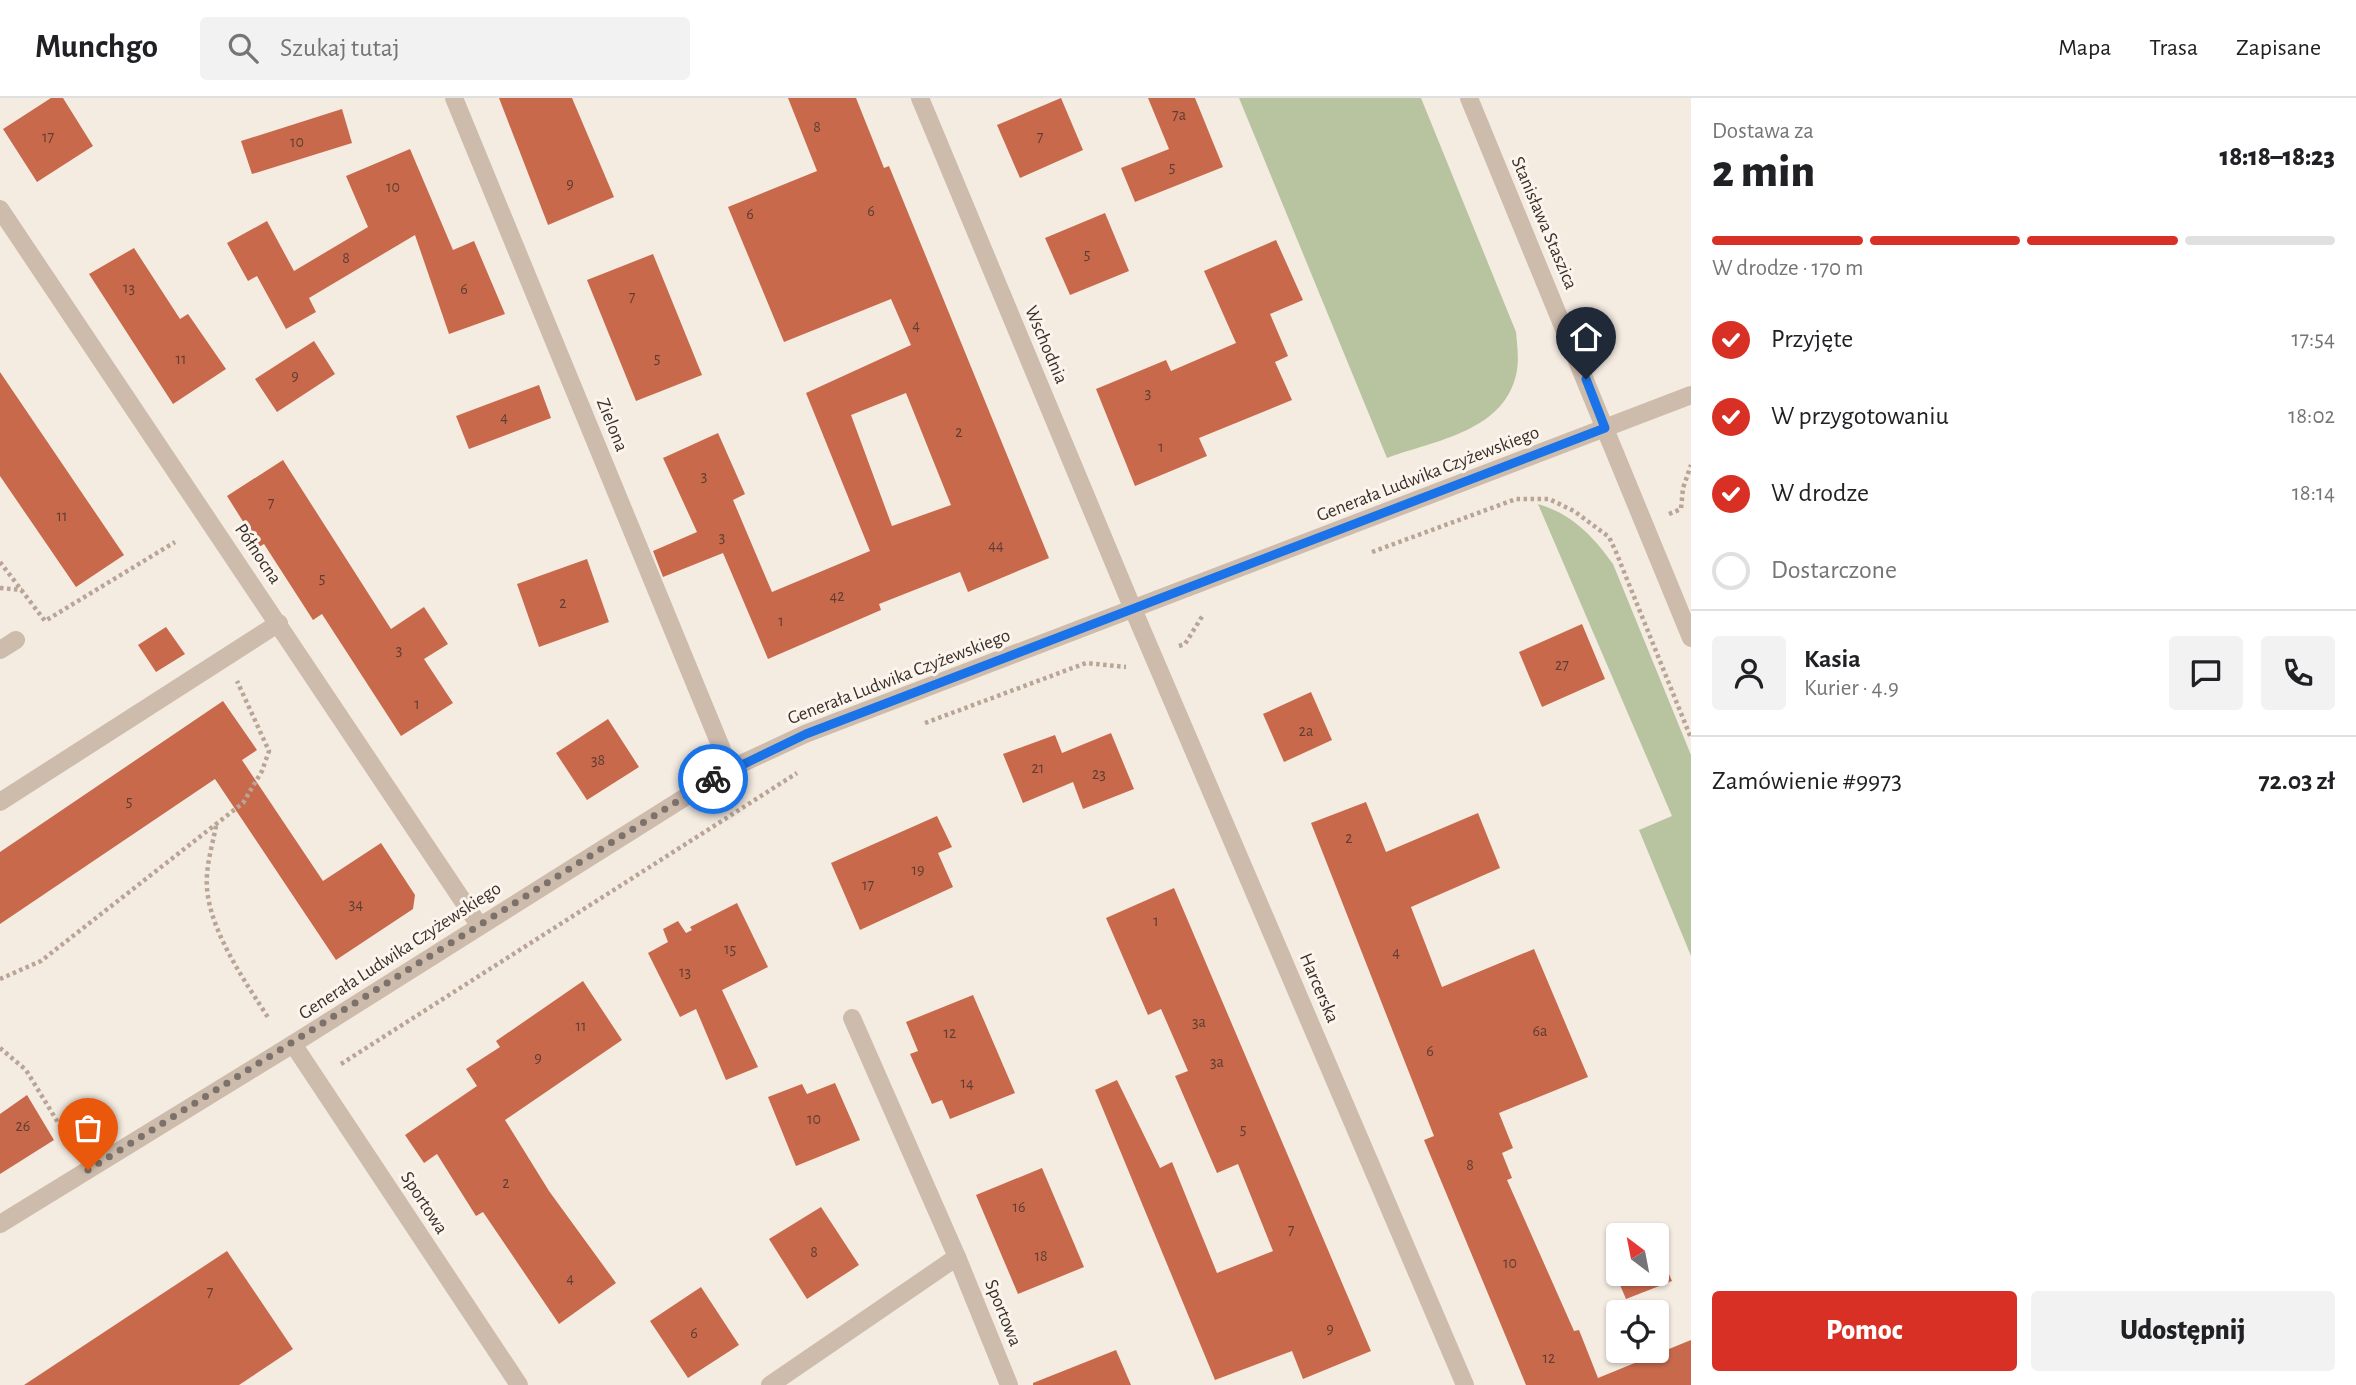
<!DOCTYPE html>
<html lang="pl">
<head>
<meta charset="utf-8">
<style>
	body { margin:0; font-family:"Alegreya Sans",sans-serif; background:#f2f2f2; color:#202124; height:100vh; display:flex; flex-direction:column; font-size:26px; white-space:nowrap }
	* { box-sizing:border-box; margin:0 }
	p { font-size:23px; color:#757577 }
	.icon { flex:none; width:38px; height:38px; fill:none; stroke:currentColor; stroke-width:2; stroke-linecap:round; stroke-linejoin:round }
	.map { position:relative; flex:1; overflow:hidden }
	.sheet { display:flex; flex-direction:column; background:#fff; width:665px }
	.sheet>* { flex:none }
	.needle { width:46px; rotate:328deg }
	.fabs { position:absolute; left:1606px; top:1125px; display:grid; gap:14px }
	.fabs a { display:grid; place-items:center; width:63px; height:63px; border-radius:7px; background:#fff; box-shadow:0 2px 5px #0004; font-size:35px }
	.pin { position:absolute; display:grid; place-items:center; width:60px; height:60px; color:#fff; margin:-72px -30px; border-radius:50% 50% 50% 0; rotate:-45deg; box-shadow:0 0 7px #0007 }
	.pin .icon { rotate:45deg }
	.courier { position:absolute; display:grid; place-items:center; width:70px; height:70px; margin:-35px; border:5px solid #1a73e8; border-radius:50%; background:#fff; color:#222; box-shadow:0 2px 9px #0007 }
	.headline em { font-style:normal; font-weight:800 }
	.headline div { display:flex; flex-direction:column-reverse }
	.headline { display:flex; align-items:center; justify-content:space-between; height:119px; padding:0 21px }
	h1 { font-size:46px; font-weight:800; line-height:52px }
	.bar { display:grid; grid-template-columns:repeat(4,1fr); gap:10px 7px; align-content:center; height:84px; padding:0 21px }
	.bar i { height:9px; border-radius:5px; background:#e0e0e0 }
	.bar .active { background:#d93025 }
	.bar p { grid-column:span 4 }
	.line { display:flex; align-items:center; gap:18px; padding:0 21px; border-top:2px solid #e0e0e0 }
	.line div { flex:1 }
	.round { display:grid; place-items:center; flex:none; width:74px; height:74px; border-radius:7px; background:#f2f2f2 }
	ol { padding:0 21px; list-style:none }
	li { display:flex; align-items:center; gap:21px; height:77px }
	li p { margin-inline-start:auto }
	li .icon { padding:7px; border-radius:50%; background:#d93025; color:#fff; stroke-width:4 }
	li:last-child { color:#757577 }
	li i { width:38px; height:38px; border:4px solid #e0e0e0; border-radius:50% }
	.button { display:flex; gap:14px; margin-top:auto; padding:14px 21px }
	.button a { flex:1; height:80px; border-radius:7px; background:#d93025; color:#fff; font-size:28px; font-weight:800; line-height:80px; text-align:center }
	.button a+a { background:#f2f2f2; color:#202124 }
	header { display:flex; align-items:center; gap:42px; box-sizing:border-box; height:98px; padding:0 35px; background:#fff; border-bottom:2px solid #e0e0e0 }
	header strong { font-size:33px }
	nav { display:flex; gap:38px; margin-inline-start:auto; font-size:24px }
	.search { width:490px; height:63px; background:#f2f2f2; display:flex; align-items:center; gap:18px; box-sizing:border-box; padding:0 24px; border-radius:7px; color:#757577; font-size:26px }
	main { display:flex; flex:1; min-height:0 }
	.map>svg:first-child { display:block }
	.green { fill:#b8c4a0 }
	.building { fill:#c8694b; fill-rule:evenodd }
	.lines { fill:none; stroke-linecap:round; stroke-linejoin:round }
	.path { stroke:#b9a596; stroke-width:4.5; stroke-dasharray:3.5 3.5; stroke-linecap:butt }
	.minor { stroke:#cdbbac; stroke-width:18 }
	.done { stroke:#7c716b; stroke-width:7; stroke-dasharray:0 12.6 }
	.route { stroke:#1a73e8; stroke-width:9 }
	.labels { text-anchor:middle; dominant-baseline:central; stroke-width:6; stroke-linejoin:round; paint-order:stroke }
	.number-label { font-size:16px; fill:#5e3e33 }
	.street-label { font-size:19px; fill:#3b302b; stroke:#fbf5ee }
</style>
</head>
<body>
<header>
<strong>Munchgo</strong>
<div class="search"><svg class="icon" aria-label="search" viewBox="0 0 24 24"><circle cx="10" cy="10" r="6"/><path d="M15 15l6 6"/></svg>Szukaj tutaj</div>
<nav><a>Mapa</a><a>Trasa</a><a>Zapisane</a></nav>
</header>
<main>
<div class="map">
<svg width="1691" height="1287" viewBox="0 0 1691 1287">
	<rect width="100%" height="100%" fill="#f4ebe1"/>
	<g class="green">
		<path d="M1239,0H1421L1516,234C1517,246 1519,260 1517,272C1507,333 1436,342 1387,360Z"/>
		<path d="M1538,406C1572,416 1593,438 1613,466L1691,657V858L1639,732L1672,718Z"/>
	</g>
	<g class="building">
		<path d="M51,0H63L93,48L37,84L3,31Z"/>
		<path d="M499,0H572L614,99L548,127Z"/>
		<path d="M788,0H856L884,70L889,68L1049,460L968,494L960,474L879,506L881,512L768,561L723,455L663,479L653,453L697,434L663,360L718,335L745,396L733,402L772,494L870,453L806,295L911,247L891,201L784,244L728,109L817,73ZM906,295L951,407L892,428L851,317Z"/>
		<path d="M1061,0L1083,52L1020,80L997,27Z"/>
		<path d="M1148,0H1195L1223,69L1135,104L1121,70L1169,51Z"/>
		<path d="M342,11L352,45L252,76L241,43Z"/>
		<path d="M410,51L453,152L474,143L505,216L449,236L415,137L309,200L316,214L286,231L257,178L248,183L227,145L267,123L294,173L368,129L346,78Z"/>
		<path d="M1105,115L1129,173L1070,197L1045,140Z"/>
		<path d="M1276,142L1303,202L1270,216L1288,258L1275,264L1292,302L1199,340L1207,358L1135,388L1096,291L1166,262L1171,273L1236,245L1204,173Z"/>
		<path d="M134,150L180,221L188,216L226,271L173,306L89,176Z"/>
		<path d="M653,156L702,277L636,303L587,182Z"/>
		<path d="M314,243L335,276L277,314L255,281Z"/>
		<path d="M0,274L124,457L76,489L0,378Z"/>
		<path d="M539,287L551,320L469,351L456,318Z"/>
		<path d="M283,362L391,531L424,509L448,546L424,561L453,605L401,638L322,516L313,522L264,446L259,449L227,398Z"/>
		<path d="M587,461L609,524L539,549L517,486Z"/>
		<path d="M1582,526L1605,581L1542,609L1519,554Z"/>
		<path d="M166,529L185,556L156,574L138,547Z"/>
		<path d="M1311,594L1332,642L1284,664L1263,616Z"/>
		<path d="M223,603L257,652L242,662L323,783L381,745L415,797L413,811L336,862L215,681L0,826V754Z"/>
		<path d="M608,621L639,669L587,702L556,655Z"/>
		<path d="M1111,635L1134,691L1083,711L1073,684L1023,705L1003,656L1055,637L1062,655Z"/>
		<path d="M1366,704L1386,754L1478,715L1500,770L1411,809L1442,889L1534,851L1588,979L1499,1015L1513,1050L1502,1055L1512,1080L1507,1082L1574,1233L1579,1232L1598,1280L1691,1242V1287H1526L1424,1042L1434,1038L1311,725Z"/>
		<path d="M937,718L952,749L938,755L953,789L860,832L831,765Z"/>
		<path d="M1174,790L1371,1253L1303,1281L1292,1253L1215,1282L1095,992L1117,982L1160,1070L1172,1064L1217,1175L1273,1153L1238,1066L1217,1075L1175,978L1188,973L1161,911L1148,917L1106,820Z"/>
		<path d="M737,805L768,869L722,892L758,969L726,982L696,911L680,919L648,855L668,844L663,831L678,823L686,835L692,832L690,829Z"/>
		<path d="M583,883L622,942L505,1022L549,1093L616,1185L559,1226L483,1114L476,1118L437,1056L424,1065L405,1037L477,988L466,971L500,949L496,943Z"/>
		<path d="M973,897L1015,995L950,1021L942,1002L932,1006L910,956L918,953L906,924Z"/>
		<path d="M835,985L860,1042L796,1068L768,999L802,986L807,996Z"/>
		<path d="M27,997L54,1042L0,1076V1016Z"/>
		<path d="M1042,1070L1084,1169L1018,1196L976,1097Z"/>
		<path d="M821,1109L859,1167L807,1201L769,1141Z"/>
		<path d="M1657,1149L1672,1183L1626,1201L1606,1154L1619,1150V1176H1657Z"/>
		<path d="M227,1153L293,1251L239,1287H24Z"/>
		<path d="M701,1189L739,1247L688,1280L650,1223Z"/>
		<path d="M1116,1252L1131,1287H1033V1285Z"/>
	</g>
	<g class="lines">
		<g class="path">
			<path d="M1669,416L1681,411L1683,390L1691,367"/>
			<path d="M1372,454L1516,401H1549L1574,413L1609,439L1616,454L1691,640"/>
			<path d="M0,464L45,523L175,444"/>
			<path d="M0,490L22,492"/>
			<path d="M1179,548L1185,546L1203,517"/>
			<path d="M925,625L1086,565L1126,569"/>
			<path d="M216,728C213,744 208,761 207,777C203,825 245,883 269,921"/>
			<path d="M0,881L41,863L243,705L262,673L269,653L237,583"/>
			<path d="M0,950L26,972L68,1041"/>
			<path d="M341,966L797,675"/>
		</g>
		<g class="minor">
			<path d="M454,0L730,671"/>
			<path d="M920,0L1133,511L1465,1287"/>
			<path d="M1469,0L1691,540"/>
			<path d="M0,111L479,827"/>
			<path d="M0,552L16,542"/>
			<path d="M0,704L279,525"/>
			<path d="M852,920L957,1159L1009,1287"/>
			<path d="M293,946L519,1287"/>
			<path d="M0,1126L293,946L730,671L805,636L1691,297"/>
			<path d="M770,1287L957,1159"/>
		</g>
	</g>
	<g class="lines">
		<path class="done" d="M88,1072L713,681"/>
		<path class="route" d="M713,681L806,636L1605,330L1586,281"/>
	</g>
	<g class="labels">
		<g class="number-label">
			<text x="1179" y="17">7a</text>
			<text x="817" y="29">8</text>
			<text x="48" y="39">17</text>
			<text x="1040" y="39">7</text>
			<text x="297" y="44">10</text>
			<text x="1172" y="69">5</text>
			<text x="570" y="86">9</text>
			<text x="393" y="89">10</text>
			<text x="871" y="113">6</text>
			<text x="750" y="116">6</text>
			<text x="1087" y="156">5</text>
			<text x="346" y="160">8</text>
			<text x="129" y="190">13</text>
			<text x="464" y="191">6</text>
			<text x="632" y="199">7</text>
			<text x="916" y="227">4</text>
			<text x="657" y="260">5</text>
			<text x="181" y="261">11</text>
			<text x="295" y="278">9</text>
			<text x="1148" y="295">3</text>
			<text x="504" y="319">4</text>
			<text x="959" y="334">2</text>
			<text x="1161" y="349">1</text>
			<text x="704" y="378">3</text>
			<text x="271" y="405">7</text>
			<text x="62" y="418">11</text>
			<text x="722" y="439">3</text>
			<text x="996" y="447">44</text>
			<text x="322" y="480">5</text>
			<text x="837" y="498">42</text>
			<text x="563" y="505">2</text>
			<text x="781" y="523">1</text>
			<text x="399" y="552">3</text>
			<text x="1562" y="567">27</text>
			<text x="417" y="606">1</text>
			<text x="1306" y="633">2a</text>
			<text x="598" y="662">38</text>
			<text x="1038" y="670">21</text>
			<text x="1099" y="676">23</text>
			<text x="129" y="703">5</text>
			<text x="1349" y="740">2</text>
			<text x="918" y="772">19</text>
			<text x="868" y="787">17</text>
			<text x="356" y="806">34</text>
			<text x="1156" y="823">1</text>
			<text x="730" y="851">15</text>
			<text x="1396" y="854">4</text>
			<text x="685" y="874">13</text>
			<text x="1199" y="924">3a</text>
			<text x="581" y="928">11</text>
			<text x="1540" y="933">6a</text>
			<text x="950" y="935">12</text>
			<text x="1430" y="953">6</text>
			<text x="538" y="960">9</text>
			<text x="1217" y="964">3a</text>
			<text x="967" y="985">14</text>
			<text x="814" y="1021">10</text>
			<text x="23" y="1028">26</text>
			<text x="1243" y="1031">5</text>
			<text x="1470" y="1067">8</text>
			<text x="506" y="1085">2</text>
			<text x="1019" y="1109">16</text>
			<text x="1291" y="1132">7</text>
			<text x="814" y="1154">8</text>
			<text x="1041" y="1158">18</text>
			<text x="1510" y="1165">10</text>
			<text x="570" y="1180">4</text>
			<text x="210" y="1194">7</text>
			<text x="1330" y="1231">9</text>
			<text x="694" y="1235">6</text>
			<text x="1549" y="1260">12</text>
		</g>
		<g class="street-label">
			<text transform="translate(1544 125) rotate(67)">Stanisława Staszica</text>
			<text transform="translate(1046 247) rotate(67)">Wschodnia</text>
			<text transform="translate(612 327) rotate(68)">Zielona</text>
			<text transform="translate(1428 376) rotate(-21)">Generała Ludwika Czyżewskiego</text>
			<text transform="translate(258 456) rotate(56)">Północna</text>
			<text transform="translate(899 579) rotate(-21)">Generała Ludwika Czyżewskiego</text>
			<text transform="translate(400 853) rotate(-33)">Generała Ludwika Czyżewskiego</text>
			<text transform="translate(1319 890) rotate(67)">Harcerska</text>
			<text transform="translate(424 1105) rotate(57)">Sportowa</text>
			<text transform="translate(1003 1215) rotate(68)">Sportowa</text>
		</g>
	</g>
</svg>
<div class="fabs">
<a><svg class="needle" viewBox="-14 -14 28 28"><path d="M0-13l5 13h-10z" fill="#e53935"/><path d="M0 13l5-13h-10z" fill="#757577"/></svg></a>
<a><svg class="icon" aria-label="locate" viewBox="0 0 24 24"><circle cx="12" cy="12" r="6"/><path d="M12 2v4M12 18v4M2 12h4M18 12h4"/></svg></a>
</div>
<div class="pin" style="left:88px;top:1072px;background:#ea580c"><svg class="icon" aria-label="bag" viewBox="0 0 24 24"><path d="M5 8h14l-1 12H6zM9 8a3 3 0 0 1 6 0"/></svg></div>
<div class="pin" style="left:1586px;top:281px;background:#1f2937"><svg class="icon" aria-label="home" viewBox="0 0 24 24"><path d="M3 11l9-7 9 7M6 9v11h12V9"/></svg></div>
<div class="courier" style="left:713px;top:681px"><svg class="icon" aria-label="bike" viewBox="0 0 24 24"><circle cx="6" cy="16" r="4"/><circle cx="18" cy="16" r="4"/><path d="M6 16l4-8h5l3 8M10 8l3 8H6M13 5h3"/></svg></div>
</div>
<section class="sheet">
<div class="headline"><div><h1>2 min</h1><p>Dostawa za</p></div><em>18:18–18:23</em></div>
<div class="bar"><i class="active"></i><i class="active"></i><i class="active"></i><i></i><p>W drodze · 170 m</p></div>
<ol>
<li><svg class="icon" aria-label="check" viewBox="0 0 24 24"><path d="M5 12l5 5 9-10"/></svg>Przyjęte<p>17:54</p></li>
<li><svg class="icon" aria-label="check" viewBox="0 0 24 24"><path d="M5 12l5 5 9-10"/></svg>W przygotowaniu<p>18:02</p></li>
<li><svg class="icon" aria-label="check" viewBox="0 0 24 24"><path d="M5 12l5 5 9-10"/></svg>W drodze<p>18:14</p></li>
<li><i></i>Dostarczone</li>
</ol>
<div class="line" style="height:126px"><a class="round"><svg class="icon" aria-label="person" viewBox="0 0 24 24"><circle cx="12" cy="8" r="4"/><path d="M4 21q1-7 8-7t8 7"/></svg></a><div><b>Kasia</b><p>Kurier · 4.9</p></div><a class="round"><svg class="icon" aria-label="chat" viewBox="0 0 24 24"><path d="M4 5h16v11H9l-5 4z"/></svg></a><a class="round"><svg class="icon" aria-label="phone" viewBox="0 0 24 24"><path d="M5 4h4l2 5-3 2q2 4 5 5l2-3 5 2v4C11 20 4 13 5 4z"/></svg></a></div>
<div class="line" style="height:91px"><div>Zamówienie #9973</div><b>72.03 zł</b></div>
<div class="button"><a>Pomoc</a><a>Udostępnij</a></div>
</section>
</main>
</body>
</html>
